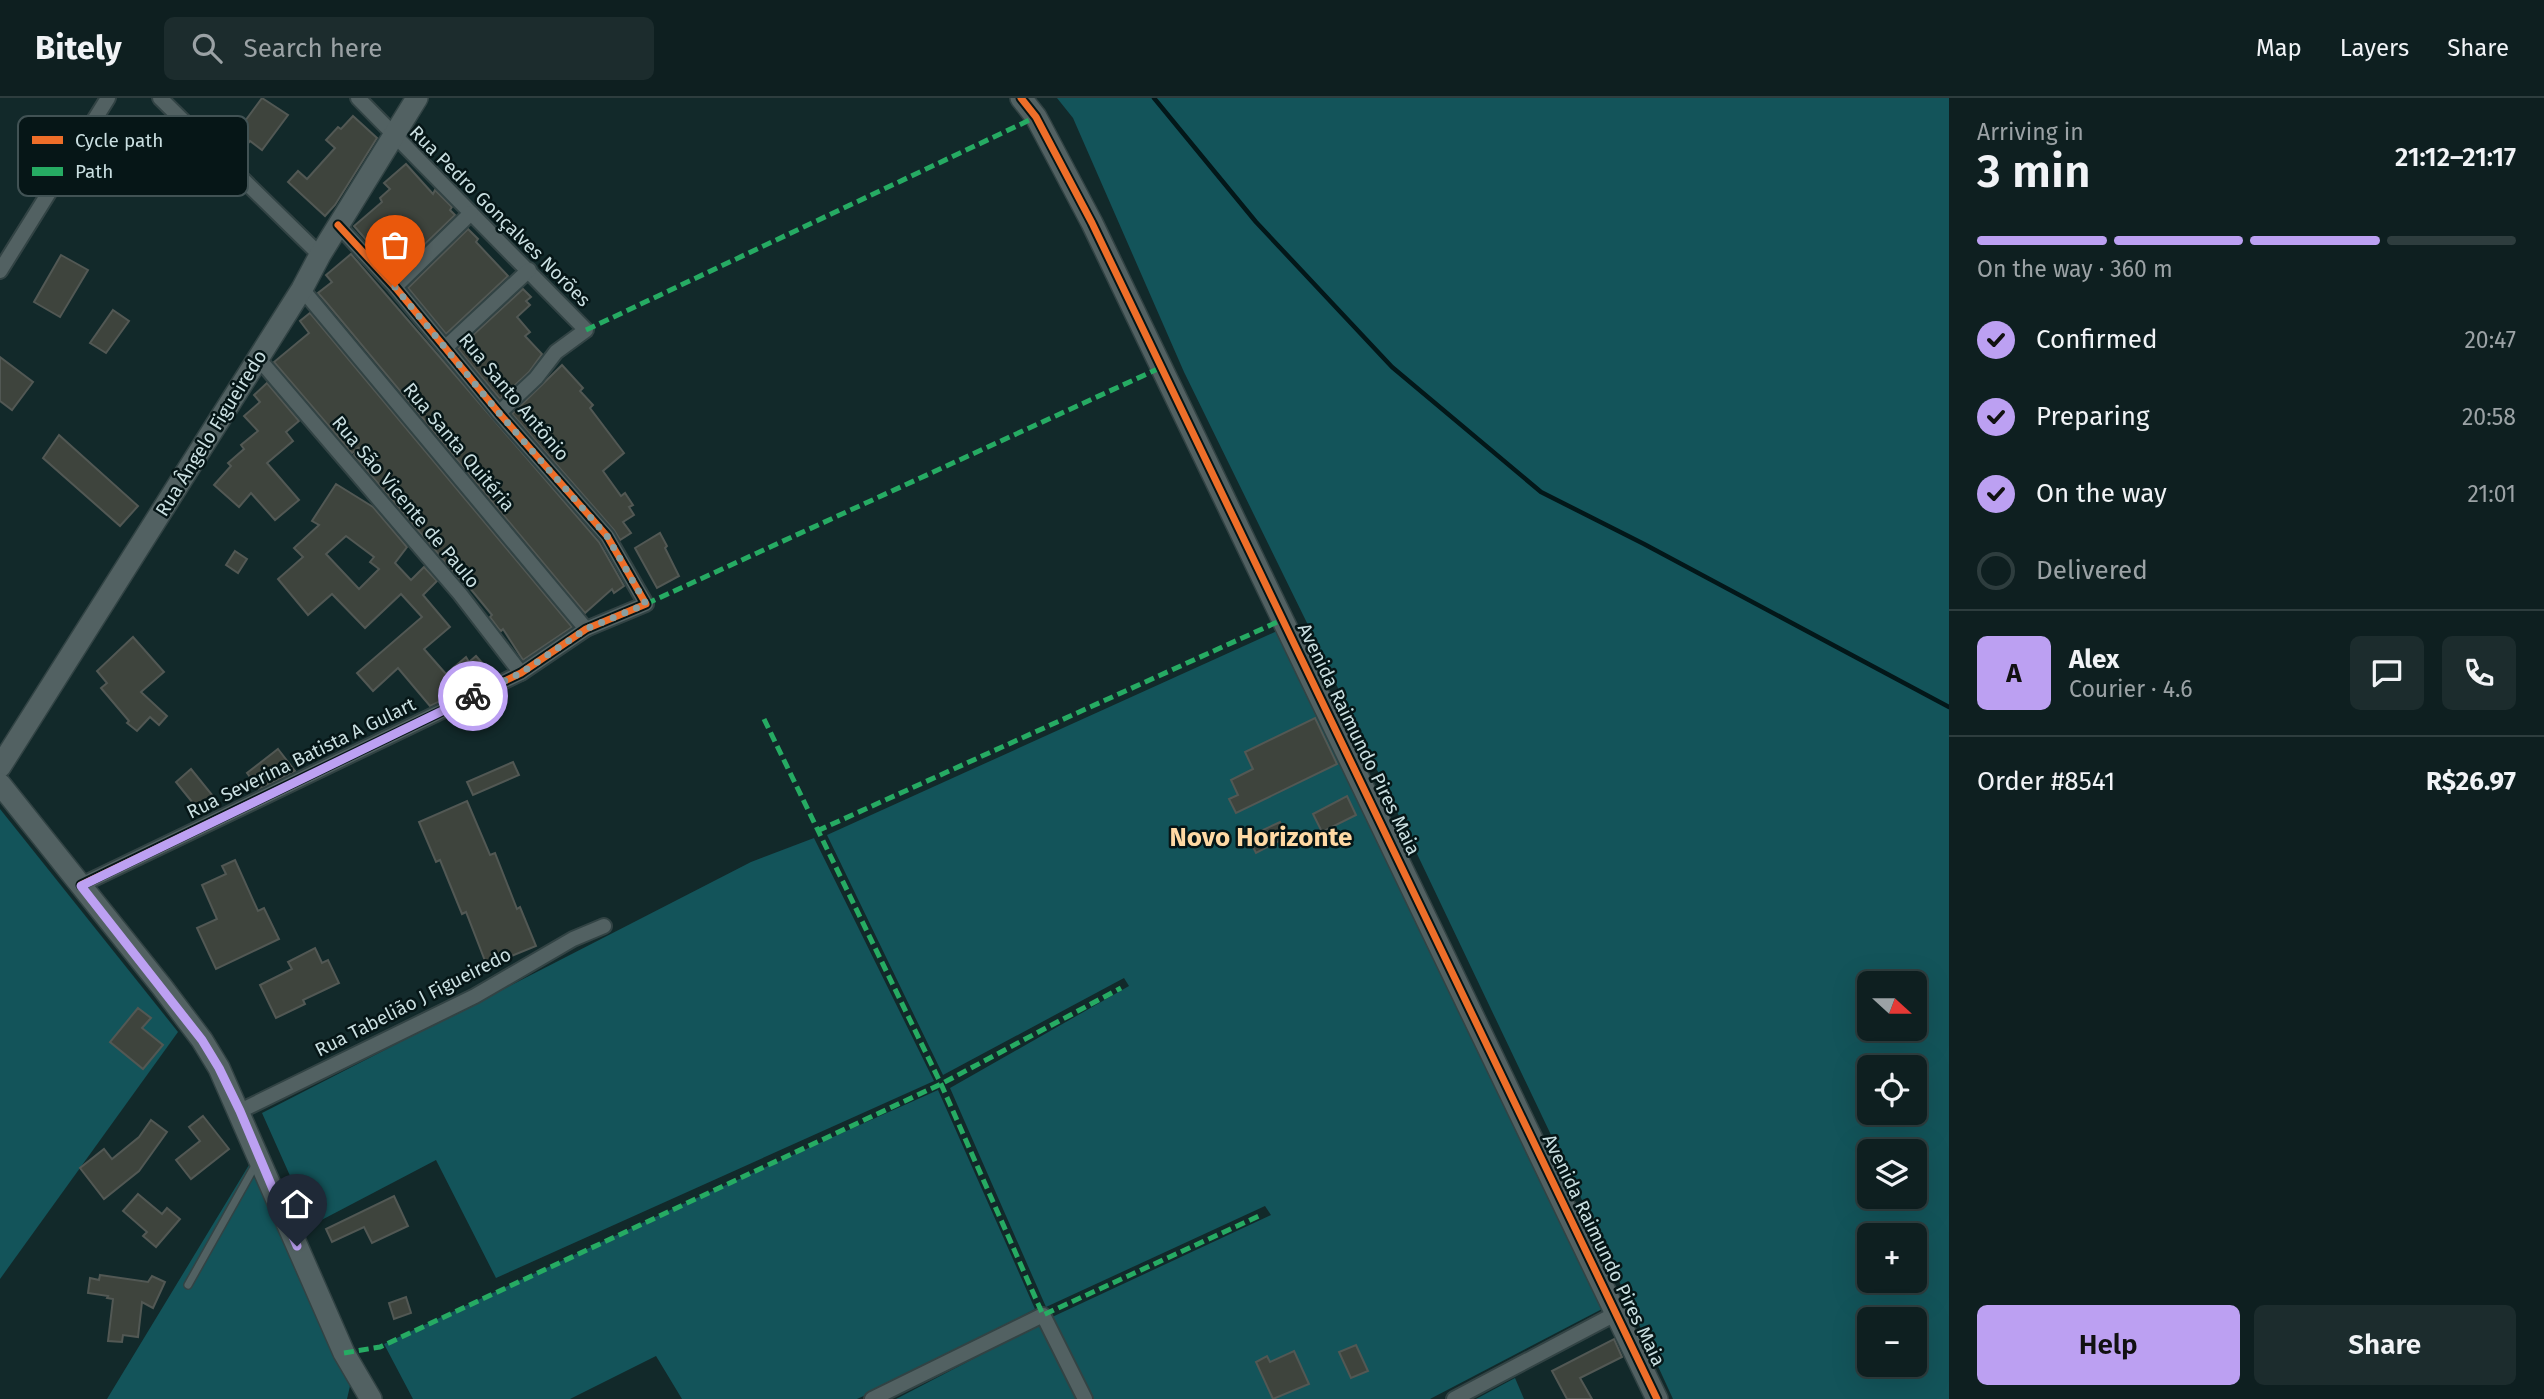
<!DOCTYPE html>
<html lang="en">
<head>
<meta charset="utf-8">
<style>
	body { margin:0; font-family:"Fira Sans",sans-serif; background:#1c2c2d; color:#f1f3f6; height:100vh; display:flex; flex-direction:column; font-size:26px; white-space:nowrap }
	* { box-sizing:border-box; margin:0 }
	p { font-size:23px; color:#9ba2a5 }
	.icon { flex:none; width:38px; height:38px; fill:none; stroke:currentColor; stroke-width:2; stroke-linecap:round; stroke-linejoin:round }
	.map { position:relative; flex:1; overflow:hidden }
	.side { display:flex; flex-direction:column; background:#0e1f20; width:595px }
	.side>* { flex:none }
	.needle { width:46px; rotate:111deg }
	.fabs { position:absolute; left:1857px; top:873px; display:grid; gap:14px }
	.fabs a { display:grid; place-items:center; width:70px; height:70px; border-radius:10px; background:#0e1f20; box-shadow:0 7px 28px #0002,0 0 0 2px #2e3d3e; font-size:35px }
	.pin { position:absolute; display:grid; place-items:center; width:60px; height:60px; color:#fff; margin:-72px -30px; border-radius:50% 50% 50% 0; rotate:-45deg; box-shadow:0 0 7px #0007 }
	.pin .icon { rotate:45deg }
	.courier { position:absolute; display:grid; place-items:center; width:70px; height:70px; margin:-35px; border:5px solid #bca0f2; border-radius:50%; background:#fff; color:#222; box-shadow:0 2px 9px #0007 }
	.headline em { font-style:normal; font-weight:600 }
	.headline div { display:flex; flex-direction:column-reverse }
	.headline { display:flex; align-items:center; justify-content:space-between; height:119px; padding:0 28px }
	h1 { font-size:46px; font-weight:600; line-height:52px }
	.bar { display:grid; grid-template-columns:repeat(4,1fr); gap:10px 7px; align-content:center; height:84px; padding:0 28px }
	.bar i { height:9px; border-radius:5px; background:#2e3d3e }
	.bar .selected { background:#bca0f2 }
	.bar p { grid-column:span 4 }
	.line { display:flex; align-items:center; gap:18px; padding:0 28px; border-top:2px solid #2e3d3e }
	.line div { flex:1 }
	.round { display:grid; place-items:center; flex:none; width:74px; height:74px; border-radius:10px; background:#1c2c2d }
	ol { padding:0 28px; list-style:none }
	li { display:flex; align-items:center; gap:21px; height:77px }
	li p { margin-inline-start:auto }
	li .icon { padding:7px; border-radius:50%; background:#bca0f2; color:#111; stroke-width:4 }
	li:last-child { color:#9ba2a5 }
	li i { width:38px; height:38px; border:4px solid #2e3d3e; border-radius:50% }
	.button { display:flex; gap:14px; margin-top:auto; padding:14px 28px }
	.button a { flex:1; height:80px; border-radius:10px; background:#bca0f2; color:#111; font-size:28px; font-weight:600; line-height:80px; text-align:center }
	.button a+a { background:#1c2c2d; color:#f1f3f6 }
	header { display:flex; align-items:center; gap:42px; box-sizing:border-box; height:98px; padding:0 35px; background:#0e1f20; border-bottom:2px solid #2e3d3e }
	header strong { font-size:33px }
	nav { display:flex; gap:38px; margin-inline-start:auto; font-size:24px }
	.search { width:490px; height:63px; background:#1c2c2d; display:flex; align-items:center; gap:18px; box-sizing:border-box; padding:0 24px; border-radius:10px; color:#9ba2a5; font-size:26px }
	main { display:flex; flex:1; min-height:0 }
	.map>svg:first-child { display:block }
	.green { fill:#13545a; fill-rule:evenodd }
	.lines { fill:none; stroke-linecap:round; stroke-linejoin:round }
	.stream { stroke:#031719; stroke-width:4.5 }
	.building { fill:#3e443d; stroke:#525854; stroke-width:2; fill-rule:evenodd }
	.lane-casing { stroke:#324344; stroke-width:10 }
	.street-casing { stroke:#324344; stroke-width:18 }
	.secondary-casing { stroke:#324344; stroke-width:24 }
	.lane { stroke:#526162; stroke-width:7 }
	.street { stroke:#526162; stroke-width:14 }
	.secondary { stroke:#526162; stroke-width:21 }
	.quiet { stroke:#26ab63; stroke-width:5; stroke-dasharray:10 5; stroke-linecap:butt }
	.cycleway-casing { stroke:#061617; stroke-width:11 }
	.cycleway { stroke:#ee6e29; stroke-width:7 }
	.done { stroke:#8a9fa1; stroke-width:7; stroke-dasharray:0 12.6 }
	.route { stroke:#bca0f2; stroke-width:9 }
	.labels { text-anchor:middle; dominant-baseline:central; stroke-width:5; stroke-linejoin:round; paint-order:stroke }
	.street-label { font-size:19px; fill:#cadfe1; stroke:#061617 }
	.district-label { font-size:26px; font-weight:bold; fill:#ffd9a4; stroke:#061617 }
	.key { fill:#061617; stroke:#415254; stroke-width:2 }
	.key-label { font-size:19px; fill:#cadfe1 }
</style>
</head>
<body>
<header>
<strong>Bitely</strong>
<div class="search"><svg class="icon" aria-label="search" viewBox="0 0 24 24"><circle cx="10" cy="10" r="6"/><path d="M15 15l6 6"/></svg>Search here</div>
<nav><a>Map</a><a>Layers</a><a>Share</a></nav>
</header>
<main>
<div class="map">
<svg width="1949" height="1301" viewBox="0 0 1949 1301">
	<rect width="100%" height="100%" fill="#12292a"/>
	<g class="green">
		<path d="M1057,0H1949V1301H1673L1582,1102L1307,525L1184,274L1073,20ZM1869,886H1914V931H1869ZM1869,970H1914V1015H1869ZM1869,1054H1914V1099H1869ZM1869,1138H1914V1183H1869ZM1869,1222H1914V1267H1869Z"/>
		<path d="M1277,533L1602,1211L1430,1301H1090L1050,1220L1271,1117L1265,1108L1046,1209L950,990L1129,888L1124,880L943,977L827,737Z"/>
		<path d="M0,711L178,934L0,1181Z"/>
		<path d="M814,740L934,983L496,1180L436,1062L312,1127L262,1015L751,764Z"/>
		<path d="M938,992L1035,1211L925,1270L857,1301H682L656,1258L570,1301H413L384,1246L679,1108Z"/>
		<path d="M252,1062L332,1255L350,1288L347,1301H107Z"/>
		<path d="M1040,1226L1076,1301H896Z"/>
		<path d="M1515,1280L1524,1301H1476Z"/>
	</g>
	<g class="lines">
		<path class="stream" d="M1154,0L1256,124L1392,269L1541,394L1644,446L1949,609"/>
	</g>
	<g class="building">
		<path d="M262,0L288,17L262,52L250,43L246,48L234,38Z"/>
		<path d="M353,18L377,40L335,107L325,118L288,84L298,73L307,81L335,50L326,42L338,29L341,31Z"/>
		<path d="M406,66L433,96L435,92L452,109L450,112L455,117L395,175L354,128L382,104L380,100L390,91L384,85Z"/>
		<path d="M468,131L478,141L476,144L508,178L446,236L408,190Z"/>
		<path d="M351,156L599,444L624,488L614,495L612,491L585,515L326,204L318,195L332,184L326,177Z"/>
		<path d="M61,157L88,172L60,219L34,204Z"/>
		<path d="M523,191L531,199L526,203L530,207L517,219L530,234L525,238L542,256L529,274L500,301L458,251Z"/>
		<path d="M113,212L129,223L106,255L90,245Z"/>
		<path d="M310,215L572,529L523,562L503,531L501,533L499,531L490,519L492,517L465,484L463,485L354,357L359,349L352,355L274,264L309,235L300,223Z"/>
		<path d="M0,259L33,284L12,312L0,303Z"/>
		<path d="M562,267L583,290L580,293L593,307L590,310L624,355L603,373L621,398L625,395L633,407L629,409L634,417L623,424L631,435L620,442L614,432L512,316Z"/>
		<path d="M267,285L299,323L286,334L293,343L267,365L299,402L275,422L251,395L239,409L214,387L231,368L228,365L244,351L241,347L258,333L244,318L260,304L254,297Z"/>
		<path d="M59,337L138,408L120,428L43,360Z"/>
		<path d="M336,386L373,409L407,449L395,465L411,482L424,469L437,483L423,497L450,529L424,551L446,576L466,559L469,564L476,558L492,576L486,581L477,586L471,579L447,600L430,608L398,570L373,593L357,575L422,519L401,496L365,530L332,496L308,517L278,481L303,459L294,450L319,427L312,423ZM346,438L374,459L370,464L379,471L359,491L326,456Z"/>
		<path d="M660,435L667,448L665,450L679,478L657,490L635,450Z"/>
		<path d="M235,453L247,461L238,475L226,467Z"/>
		<path d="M133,539L164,574L141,594L167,618L159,627L150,619L137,633L127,625L129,623L101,590L107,585L97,573Z"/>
		<path d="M1315,620L1337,666L1236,715L1229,701L1238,697L1231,682L1253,671L1245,654Z"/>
		<path d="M278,651L295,673L259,691L247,675Z"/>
		<path d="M513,664L519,677L473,697L467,684Z"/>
		<path d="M191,671L217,703L201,715L176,684Z"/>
		<path d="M1347,698L1356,717L1322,734L1313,716Z"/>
		<path d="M467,703L490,757L495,755L517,811L520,809L536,848L487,868L466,814L462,816L440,762L436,764L419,724Z"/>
		<path d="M1280,724L1287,739L1256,755L1248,739Z"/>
		<path d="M235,762L258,813L264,810L279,841L216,871L197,830L217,821L202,787L226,776L222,768Z"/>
		<path d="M315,850L322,865L328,862L339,885L303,902L305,906L276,920L260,887L292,871L288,864Z"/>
		<path d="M138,910L151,920L142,930L163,947L143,971L110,944Z"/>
		<path d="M203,1018L229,1051L191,1081L176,1062L200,1043L189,1029Z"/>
		<path d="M151,1022L167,1034L139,1073L104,1101L80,1070L104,1051L112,1061L139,1039Z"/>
		<path d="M138,1096L162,1116L167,1110L180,1121L156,1149L143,1138L147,1134L123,1113Z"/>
		<path d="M394,1098L408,1128L372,1145L364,1129L332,1144L326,1131Z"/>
		<path d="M100,1177L148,1184L152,1178L165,1184L153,1210L142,1204L138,1239L123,1237L122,1244L108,1243L113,1201L107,1200L108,1198L88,1195L90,1180L99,1182Z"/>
		<path d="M406,1199L411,1215L394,1221L389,1205Z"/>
		<path d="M1614,1241L1622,1259L1580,1280L1592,1301H1567L1552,1273Z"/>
		<path d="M1356,1247L1368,1273L1351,1280L1339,1254Z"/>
		<path d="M1294,1253L1309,1286L1273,1301L1256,1264L1267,1258L1270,1264Z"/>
	</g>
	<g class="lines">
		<defs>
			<path id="lane" d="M188,1187L256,1066"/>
			<g id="street">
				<path d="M160,0L320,157"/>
				<path d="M358,0L586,232L556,254L536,280L499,315"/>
				<path d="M0,173L108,0"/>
				<path d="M395,189L471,115"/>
				<path d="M302,191L586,531"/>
				<path d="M446,249L529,172"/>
				<path d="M258,260L460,496L521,575"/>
				<path d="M81,787L521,575L586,531L646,506L607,438L499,315L395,189L338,127"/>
				<path d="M240,1013L475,898L573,841L604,828"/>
				<path d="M872,1301L1043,1217L1085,1301"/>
				<path d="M1454,1301L1617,1215"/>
			</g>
			<g id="secondary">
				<path d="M1021,0L1036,19L1092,125L1657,1301"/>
				<path d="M0,669L302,191L320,157L417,0"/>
				<path d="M0,686L162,889L202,942L219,970L344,1255L371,1301"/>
			</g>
		</defs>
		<use href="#lane" class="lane-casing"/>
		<use href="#street" class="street-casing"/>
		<use href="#secondary" class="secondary-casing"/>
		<use href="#lane" class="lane"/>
		<use href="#street" class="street"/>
		<use href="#secondary" class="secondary"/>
		<g class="quiet">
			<path d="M586,232L1036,19"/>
			<path d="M646,506L1162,269"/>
			<path d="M764,621L941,986L1043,1217L1259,1118"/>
			<path d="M817,733L1284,521"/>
			<path d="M344,1255L380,1249L941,986L1121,890"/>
		</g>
		<defs>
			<g id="cycleway">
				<path d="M1021,0L1036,19L1092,125L1657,1301"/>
				<path d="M81,787L521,575L586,531L646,506L607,438L499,315L395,189L338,127"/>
			</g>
		</defs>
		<use href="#cycleway" class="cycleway-casing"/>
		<use href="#cycleway" class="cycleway"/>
	</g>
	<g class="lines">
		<path class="done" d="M395,189L499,315L607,438L646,506L586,531L521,575L473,598"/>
		<path class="route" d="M297,1148L240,1013L219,970L202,942L81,788L473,598"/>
	</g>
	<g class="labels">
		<g class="street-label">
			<text transform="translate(500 118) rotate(45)">Rua Pedro Gonçalves Norões</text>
			<text transform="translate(514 299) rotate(50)">Rua Santo Antônio</text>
			<text transform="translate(211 335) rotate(-58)">Rua Ângelo Figueiredo</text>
			<text transform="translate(459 349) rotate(50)">Rua Santa Quitéria</text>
			<text transform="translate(406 404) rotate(50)">Rua São Vicente de Paulo</text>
			<text transform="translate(1359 641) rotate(64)">Avenida Raimundo Pires Maia</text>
			<text transform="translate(301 660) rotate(-26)">Rua Severina Batista A Gulart</text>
			<text transform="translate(413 904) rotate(-27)">Rua Tabelião J Figueiredo</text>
			<text transform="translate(1604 1152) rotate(64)">Avenida Raimundo Pires Maia</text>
		</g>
		<g class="district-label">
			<text x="1261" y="739">Novo Horizonte</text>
		</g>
	</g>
	<rect x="18" y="18" width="230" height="80" rx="10" class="key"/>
	<rect x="32" y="38" width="31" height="8" fill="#ee6e29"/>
	<rect x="32" y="69" width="31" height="9" fill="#26ab63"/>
	<g class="key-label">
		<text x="75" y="49">Cycle path</text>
		<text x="75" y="80">Path</text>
	</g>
</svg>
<div class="fabs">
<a><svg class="needle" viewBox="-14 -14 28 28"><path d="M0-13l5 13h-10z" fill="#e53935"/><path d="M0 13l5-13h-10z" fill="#9ba2a5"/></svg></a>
<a><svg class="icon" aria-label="locate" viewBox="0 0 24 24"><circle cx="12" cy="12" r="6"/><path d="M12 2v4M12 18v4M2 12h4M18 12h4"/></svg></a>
<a><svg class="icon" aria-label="layers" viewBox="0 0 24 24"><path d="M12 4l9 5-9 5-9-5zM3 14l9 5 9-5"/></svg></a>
<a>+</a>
<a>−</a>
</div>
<div class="pin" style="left:395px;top:189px;background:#ea580c"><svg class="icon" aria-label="bag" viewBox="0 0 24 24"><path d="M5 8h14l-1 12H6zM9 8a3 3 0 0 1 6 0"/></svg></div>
<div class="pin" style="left:297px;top:1148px;background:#1f2937"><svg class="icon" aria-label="home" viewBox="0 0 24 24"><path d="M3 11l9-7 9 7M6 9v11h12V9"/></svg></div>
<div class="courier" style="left:473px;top:598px"><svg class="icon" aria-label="bike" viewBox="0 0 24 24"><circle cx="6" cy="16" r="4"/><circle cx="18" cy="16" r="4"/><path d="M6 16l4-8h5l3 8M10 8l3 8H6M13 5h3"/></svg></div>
</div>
<section class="side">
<div class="headline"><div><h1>3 min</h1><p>Arriving in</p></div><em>21:12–21:17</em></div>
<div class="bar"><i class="selected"></i><i class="selected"></i><i class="selected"></i><i></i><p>On the way · 360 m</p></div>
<ol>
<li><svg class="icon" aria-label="check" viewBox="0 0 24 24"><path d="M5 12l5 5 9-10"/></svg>Confirmed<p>20:47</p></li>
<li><svg class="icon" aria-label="check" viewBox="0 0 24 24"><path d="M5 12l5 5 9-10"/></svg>Preparing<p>20:58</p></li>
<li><svg class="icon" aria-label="check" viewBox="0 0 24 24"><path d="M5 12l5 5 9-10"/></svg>On the way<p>21:01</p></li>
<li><i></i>Delivered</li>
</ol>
<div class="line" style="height:126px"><b class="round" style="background:#bca0f2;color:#111">A</b><div><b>Alex</b><p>Courier · 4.6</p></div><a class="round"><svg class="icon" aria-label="chat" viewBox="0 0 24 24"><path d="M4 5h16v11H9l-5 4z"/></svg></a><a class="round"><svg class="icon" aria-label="phone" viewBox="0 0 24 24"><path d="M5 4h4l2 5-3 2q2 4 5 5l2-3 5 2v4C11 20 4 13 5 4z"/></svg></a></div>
<div class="line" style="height:91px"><div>Order #8541</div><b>R$26.97</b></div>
<div class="button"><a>Help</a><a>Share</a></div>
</section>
</main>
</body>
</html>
